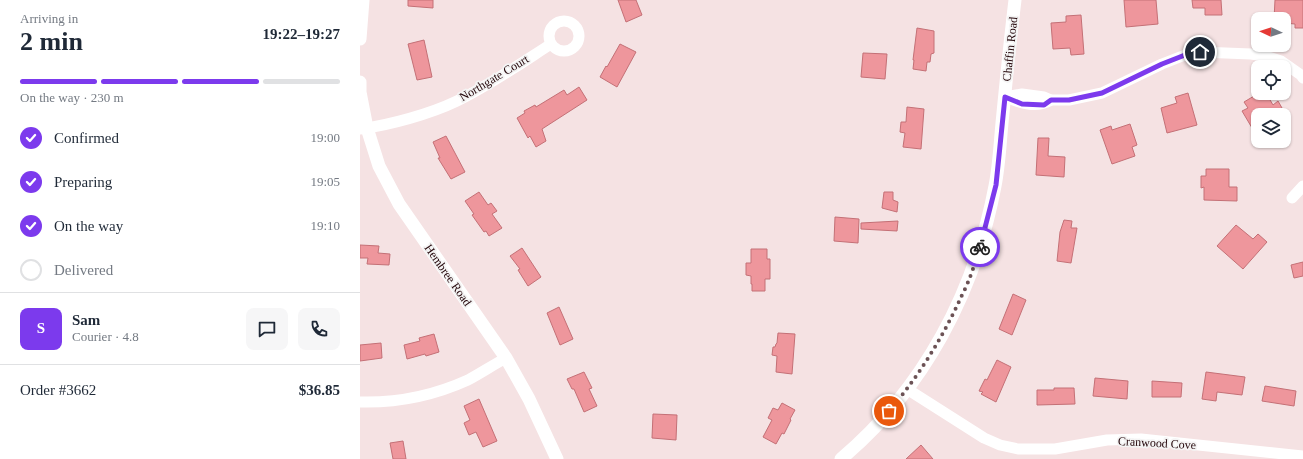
<!DOCTYPE html>
<html lang="en">
<head>
<meta charset="utf-8">
<style>
	body { margin:0; font-family:"Times New Roman",serif; background:#f6f6f7; color:#1f2937; height:100vh; display:flex; flex-direction:column; font-size:15px; white-space:nowrap }
	* { box-sizing:border-box; margin:0 }
	p { font-size:13px; color:#747a83 }
	.icon { flex:none; width:22px; height:22px; fill:none; stroke:currentColor; stroke-width:2; stroke-linecap:round; stroke-linejoin:round }
	.map { position:relative; flex:1; overflow:hidden }
	.sheet { display:flex; flex-direction:column; background:#fff; width:360px }
	.sheet>* { flex:none }
	.needle { width:26px; rotate:274deg }
	.controls { position:absolute; left:891px; top:12px; display:grid; gap:8px }
	.controls a { display:grid; place-items:center; width:40px; height:40px; border-radius:8px; background:#fff; box-shadow:0 1px 3px #0004; font-size:20px }
	.pin { position:absolute; display:grid; place-items:center; width:34px; height:34px; color:#fff; margin:-17px; border:2px solid #fff; border-radius:50%; box-shadow:0 1px 4px #0007 }
	.courier { position:absolute; display:grid; place-items:center; width:40px; height:40px; margin:-20px; border:3px solid #7c3aed; border-radius:50%; background:#fff; color:#222; box-shadow:0 1px 5px #0007 }
	.head em { font-style:normal; font-weight:700 }
	.head div { display:flex; flex-direction:column-reverse }
	.head { display:flex; align-items:center; justify-content:space-between; height:68px; padding:0 20px }
	h1 { font-size:26px; font-weight:700; line-height:30px }
	.bar { display:grid; grid-template-columns:repeat(4,1fr); gap:6px 4px; align-content:center; height:48px; padding:0 20px }
	.bar i { height:5px; border-radius:3px; background:#e0e1e3 }
	.bar .selected { background:#7c3aed }
	.bar p { grid-column:span 4 }
	.line { display:flex; align-items:center; gap:10px; padding:0 20px; border-top:1px solid #e0e1e3 }
	.line div { flex:1 }
	.round { display:grid; place-items:center; flex:none; width:42px; height:42px; border-radius:8px; background:#f6f6f7 }
	ol { padding:0 20px; list-style:none }
	li { display:flex; align-items:center; gap:12px; height:44px }
	li p { margin-inline-start:auto }
	li .icon { padding:4px; border-radius:50%; background:#7c3aed; color:#fff; stroke-width:4 }
	li:last-child { color:#747a83 }
	li i { width:22px; height:22px; border:2px solid #e0e1e3; border-radius:50% }
	main { display:flex; flex:1; min-height:0 }
	.map>svg:first-child { display:block }
	.building { fill:#ee969c; stroke:#c47076 }
	.lines { fill:none; stroke-linecap:round; stroke-linejoin:round }
	.minor { stroke:#fff; stroke-width:11 }
	.tertiary { stroke:#fff; stroke-width:13 }
	.done { stroke:#6c5255; stroke-width:4; stroke-dasharray:0 7.2 }
	.route { stroke:#7c3aed; stroke-width:5 }
	.labels { text-anchor:middle; dominant-baseline:central; stroke-width:3.5; stroke-linejoin:round; paint-order:stroke }
	.street-label { font-size:12px; fill:#220408; stroke:#f4f4f4 }
</style>
</head>
<body>
<main>
<section class="sheet">
<div class="head"><div><h1>2 min</h1><p>Arriving in</p></div><em>19:22–19:27</em></div>
<div class="bar"><i class="selected"></i><i class="selected"></i><i class="selected"></i><i></i><p>On the way · 230 m</p></div>
<ol>
<li><svg class="icon" aria-label="check" viewBox="0 0 24 24"><path d="M5 12l5 5 9-10"/></svg>Confirmed<p>19:00</p></li>
<li><svg class="icon" aria-label="check" viewBox="0 0 24 24"><path d="M5 12l5 5 9-10"/></svg>Preparing<p>19:05</p></li>
<li><svg class="icon" aria-label="check" viewBox="0 0 24 24"><path d="M5 12l5 5 9-10"/></svg>On the way<p>19:10</p></li>
<li><i></i>Delivered</li>
</ol>
<div class="line" style="height:72px"><b class="round" style="background:#7c3aed;color:#fff">S</b><div><b>Sam</b><p>Courier · 4.8</p></div><a class="round"><svg class="icon" aria-label="chat" viewBox="0 0 24 24"><path d="M4 5h16v11H9l-5 4z"/></svg></a><a class="round"><svg class="icon" aria-label="phone" viewBox="0 0 24 24"><path d="M5 4h4l2 5-3 2q2 4 5 5l2-3 5 2v4C11 20 4 13 5 4z"/></svg></a></div>
<div class="line" style="height:52px"><div>Order #3662</div><b>$36.85</b></div>
</section>
<div class="map">
<svg width="943" height="459" viewBox="0 0 943 459">
	<rect width="100%" height="100%" fill="#f5e2e3"/>
	<g class="building">
		<path d="M48,0H73V8L48,6Z"/>
		<path d="M258,0H276L282,15L266,22Z"/>
		<path d="M764,0H796L798,24L766,27Z"/>
		<path d="M832,0H861L862,15H845V8H833Z"/>
		<path d="M915,0H943V28H935V24L924,23V19H914Z"/>
		<path d="M721,15L724,54L711,55L710,48L693,49L691,23L706,22V16Z"/>
		<path d="M557,28L574,31V53L571,54L570,62H567L566,71L553,69L554,60H553Z"/>
		<path d="M64,40L72,77L57,80L48,44Z"/>
		<path d="M260,44L276,52L257,87L240,77L246,66L247,67Z"/>
		<path d="M503,53L527,54L525,79L501,77Z"/>
		<path d="M219,87L227,100L182,129L186,141L176,147L170,136L168,138L157,118L165,113L164,111L175,105L176,107L204,90L207,95Z"/>
		<path d="M828,93L837,125L807,133L801,108L817,103L815,97Z"/>
		<path d="M899,93H906L913,105L918,101L926,115H898V138L882,111L888,108L884,102Z"/>
		<path d="M547,107L564,109L561,149L543,147L545,133L540,132L541,122H546Z"/>
		<path d="M770,124L777,145L772,147L775,156L752,164L740,130L751,126L752,130Z"/>
		<path d="M86,136L105,172L91,179L78,158H80L73,142Z"/>
		<path d="M678,138H689L688,156L705,157L704,177L676,175Z"/>
		<path d="M846,169H869V187H877V201L844,200V187L841,188V176H846Z"/>
		<path d="M119,192L128,205L131,203L137,211L132,214L142,228L129,236L126,231L124,232L112,215L114,214L105,201Z"/>
		<path d="M524,192H533V200L538,202L537,212L522,208Z"/>
		<path d="M475,217L499,219L498,243L474,241Z"/>
		<path d="M704,220L712,221L711,228H717L711,263L697,261L700,232Z"/>
		<path d="M538,221L537,231L501,229V223Z"/>
		<path d="M876,225L893,239L898,234L907,242L883,269L857,246Z"/>
		<path d="M0,245L19,246L18,253L30,254L29,265L7,264L8,258H0Z"/>
		<path d="M162,248L181,277L168,286L158,270L160,269L150,256Z"/>
		<path d="M391,249H407V259H410V279H405V291H392V284H391V276L386,275V263H391Z"/>
		<path d="M943,262V276L934,278L931,265Z"/>
		<path d="M653,294L666,300L652,335L639,329Z"/>
		<path d="M199,307L213,339L200,345L187,313Z"/>
		<path d="M418,333L435,334L432,374L416,372L417,356L412,355L413,347H415L416,344L417,343Z"/>
		<path d="M74,334L79,352L66,356L65,354L47,359L44,345L60,341L59,338Z"/>
		<path d="M21,343L22,358L0,361V345Z"/>
		<path d="M637,360L651,367L636,402L621,394L623,392L619,391L625,379L627,380Z"/>
		<path d="M224,372L232,388L229,389L237,406L224,412L214,389H212L207,379Z"/>
		<path d="M846,372L885,377L882,395L857,392L856,401L842,399Z"/>
		<path d="M735,378L768,381L767,399L733,396Z"/>
		<path d="M792,381L822,383L821,397H792Z"/>
		<path d="M905,386L936,391L934,406L902,401Z"/>
		<path d="M694,388H714L715,404L677,405V390H694Z"/>
		<path d="M119,399L137,441L123,447L116,432L109,435L104,423L110,420L104,406Z"/>
		<path d="M422,403L435,410L430,419L431,420L424,434L422,433L416,444L403,437L412,420L408,418L413,408L418,410Z"/>
		<path d="M293,414L317,415L316,440L292,438Z"/>
		<path d="M43,441L46,459H33L30,443Z"/>
		<path d="M561,445L573,459H546Z"/>
	</g>
	<g class="lines">
		<g class="minor">
			<circle cx="204" cy="36" r="15"/>
			<path d="M645,97L662,94L684,97L691,100H709L742,93L802,64L825,55L840,52L891,54L905,56L921,61L941,75L943,78"/>
			<path d="M645,97C660,103 676,109 691,100"/>
			<path d="M0,129C30,125 70,114 97,101C130,85 160,64 191,44"/>
			<path d="M932,198L943,186"/>
			<path d="M547,389L624,438L640,445L658,449H695L747,440L781,439L943,456"/>
			<path d="M0,402C37,403 75,395 108,380C121,373 133,365 146,358"/>
		</g>
		<g class="tertiary">
			<path d="M0,39L3,0"/>
			<path d="M0,82V92L7,128L19,166L39,204L146,358L169,399L197,459"/>
			<path d="M481,459C564,389 615,292 635,186C639,166 640,144 642,123C646,82 650,41 655,0"/>
		</g>
	</g>
	<g class="lines">
		<path class="done" d="M529,411C559,376 583,337 602,295C610,280 615,263 620,247"/>
		<path class="route" d="M620,247L636,185L645,97L662,104L684,105L691,100H709L742,93L802,64L825,55L840,52"/>
	</g>
	<g class="labels">
		<g class="street-label">
			<text transform="translate(650 49) rotate(-84)">Chaffin Road</text>
			<text transform="translate(134 78) rotate(-31)">Northgate Court</text>
			<text transform="translate(88 275) rotate(55)">Hembree Road</text>
			<text transform="translate(797 443) rotate(3)">Cranwood Cove</text>
		</g>
	</g>
</svg>
<div class="controls">
<a><svg class="needle" viewBox="-14 -14 28 28"><path d="M0-13l5 13h-10z" fill="#e53935"/><path d="M0 13l5-13h-10z" fill="#747a83"/></svg></a>
<a><svg class="icon" aria-label="locate" viewBox="0 0 24 24"><circle cx="12" cy="12" r="6"/><path d="M12 2v4M12 18v4M2 12h4M18 12h4"/></svg></a>
<a><svg class="icon" aria-label="layers" viewBox="0 0 24 24"><path d="M12 4l9 5-9 5-9-5zM3 14l9 5 9-5"/></svg></a>
</div>
<div class="pin" style="left:529px;top:411px;background:#ea580c"><svg class="icon" aria-label="bag" viewBox="0 0 24 24"><path d="M5 8h14l-1 12H6zM9 8a3 3 0 0 1 6 0"/></svg></div>
<div class="pin" style="left:840px;top:52px;background:#1f2937"><svg class="icon" aria-label="home" viewBox="0 0 24 24"><path d="M3 11l9-7 9 7M6 9v11h12V9"/></svg></div>
<div class="courier" style="left:620px;top:247px"><svg class="icon" aria-label="bike" viewBox="0 0 24 24"><circle cx="6" cy="16" r="4"/><circle cx="18" cy="16" r="4"/><path d="M6 16l4-8h5l3 8M10 8l3 8H6M13 5h3"/></svg></div>
</div>
</main>
</body>
</html>
